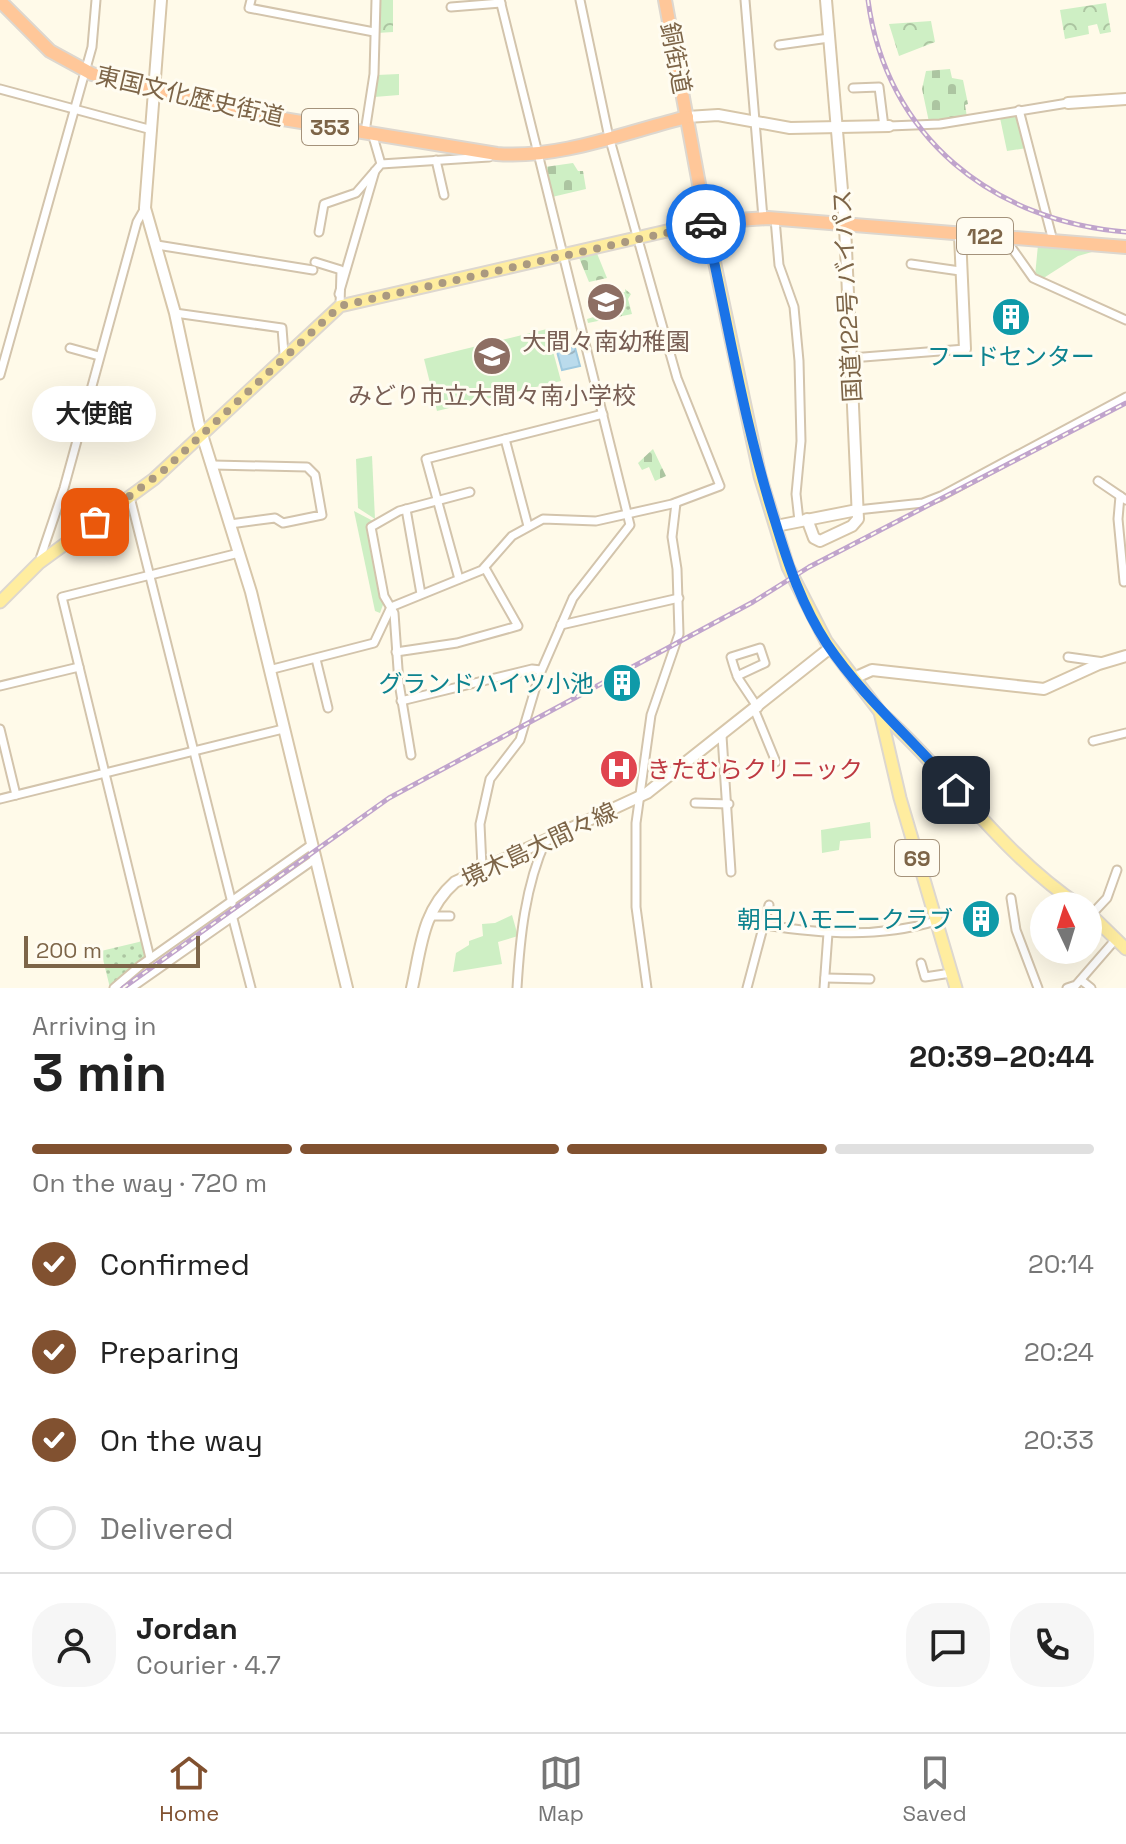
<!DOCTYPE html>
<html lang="en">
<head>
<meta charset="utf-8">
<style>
	body { margin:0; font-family:"Space Grotesk","Noto Sans JP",sans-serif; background:#f6f6f6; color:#222; height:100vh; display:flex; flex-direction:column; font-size:30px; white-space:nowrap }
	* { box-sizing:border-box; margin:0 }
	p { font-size:26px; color:#767676 }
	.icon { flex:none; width:44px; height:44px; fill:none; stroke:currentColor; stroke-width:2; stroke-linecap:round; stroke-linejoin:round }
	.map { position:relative; height:988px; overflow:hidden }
	.sheet { display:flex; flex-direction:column; background:#fff; flex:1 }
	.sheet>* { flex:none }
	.needle { width:52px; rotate:356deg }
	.fabs { position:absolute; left:1030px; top:892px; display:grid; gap:16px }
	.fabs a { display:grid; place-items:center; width:72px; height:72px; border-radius:50%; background:#fff; box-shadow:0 8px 32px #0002; font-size:40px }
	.scale { position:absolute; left:24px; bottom:20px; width:176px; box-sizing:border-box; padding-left:8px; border:4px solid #7d6548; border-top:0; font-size:22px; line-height:28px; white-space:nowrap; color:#7d6548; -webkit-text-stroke:6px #fffcf1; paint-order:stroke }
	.pin { position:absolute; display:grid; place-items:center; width:68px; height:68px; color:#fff; margin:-34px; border-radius:16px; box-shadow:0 4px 12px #0006 }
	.courier { position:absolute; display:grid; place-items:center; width:80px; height:80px; margin:-40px; border:6px solid #1a73e8; border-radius:50%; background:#fff; color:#222; box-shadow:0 2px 10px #0007 }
	.bubble { position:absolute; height:56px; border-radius:28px; background:#fff; box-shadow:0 8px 32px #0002; font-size:26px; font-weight:600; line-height:56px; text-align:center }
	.head em { font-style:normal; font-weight:600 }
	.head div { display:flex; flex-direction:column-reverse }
	.head { display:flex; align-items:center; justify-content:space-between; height:136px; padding:0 32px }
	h1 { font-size:52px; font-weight:600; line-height:60px }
	.bar { display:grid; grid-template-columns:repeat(4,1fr); gap:12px 8px; align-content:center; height:96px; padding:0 32px }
	.bar i { height:10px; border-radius:6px; background:#e0e0e0 }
	.bar .current { background:#815130 }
	.bar p { grid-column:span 4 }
	.line { display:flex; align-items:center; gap:20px; padding:0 32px; border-top:2px solid #e0e0e0 }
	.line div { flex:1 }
	.round { display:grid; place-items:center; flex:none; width:84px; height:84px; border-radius:32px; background:#f6f6f6 }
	ol { padding:0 32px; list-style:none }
	li { display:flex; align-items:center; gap:24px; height:88px }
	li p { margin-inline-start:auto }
	li .icon { padding:8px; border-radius:50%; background:#815130; color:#fff; stroke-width:4 }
	li:last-child { color:#767676 }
	li i { width:44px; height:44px; border:4px solid #e0e0e0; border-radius:50% }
	.menu { display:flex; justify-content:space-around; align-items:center; height:112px; border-top:2px solid #e0e0e0; background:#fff; font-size:22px; color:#767676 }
	.menu a { display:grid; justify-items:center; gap:4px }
	.menu .current { color:#815130 }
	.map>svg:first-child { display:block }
	.green { fill:#ceefc4 }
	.forest { fill:url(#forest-crowns) }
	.cemetery { fill:url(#cemetery-stones) }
	.park { fill:url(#park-dots) }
	.water { fill:url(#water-waves); stroke:#9fc9df; stroke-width:2 }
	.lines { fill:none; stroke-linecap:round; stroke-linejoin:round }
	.street-casing { stroke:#d3c4ac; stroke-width:11 }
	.secondary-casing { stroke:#d7c6a9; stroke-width:14 }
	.primary-casing { stroke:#ddd7cf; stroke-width:15 }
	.highway-casing { stroke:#ddd7cf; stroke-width:16 }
	.street { stroke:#fff; stroke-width:7 }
	.secondary { stroke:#fff; stroke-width:10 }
	.primary { stroke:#ffed9f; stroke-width:11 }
	.highway { stroke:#ffc799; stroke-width:12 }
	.rail-casing { stroke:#c0a4cc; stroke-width:5 }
	.rail { stroke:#fffcf1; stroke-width:2; stroke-dasharray:6; stroke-linecap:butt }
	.done { stroke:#aa9980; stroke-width:8; stroke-dasharray:0 14.4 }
	.route { stroke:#1a73e8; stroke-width:10 }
	.labels { text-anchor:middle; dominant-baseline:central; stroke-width:6; stroke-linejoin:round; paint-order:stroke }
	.shield { fill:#fffcf1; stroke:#a4927b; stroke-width:2 }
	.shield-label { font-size:22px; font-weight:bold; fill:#7d6548 }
	.street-label { font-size:24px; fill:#7d6548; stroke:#fffcf1 }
	.education-label { font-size:24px; fill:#785e54; stroke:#fffcf1 }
	.culture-label { font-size:24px; fill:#0d838f; stroke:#fffcf1; text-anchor:end }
	.health-label { font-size:24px; fill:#be3a42; stroke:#fffcf1; text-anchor:start }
</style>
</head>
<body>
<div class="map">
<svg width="1126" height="988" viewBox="0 0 1126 988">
	<defs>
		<pattern id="forest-crowns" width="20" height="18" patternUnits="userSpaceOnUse" patternTransform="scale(2)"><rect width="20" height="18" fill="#ceefc4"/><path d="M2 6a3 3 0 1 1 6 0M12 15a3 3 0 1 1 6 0" fill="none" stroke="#acc5a1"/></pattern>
		<pattern id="cemetery-stones" width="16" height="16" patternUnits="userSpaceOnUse" patternTransform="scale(2)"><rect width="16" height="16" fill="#ceefc4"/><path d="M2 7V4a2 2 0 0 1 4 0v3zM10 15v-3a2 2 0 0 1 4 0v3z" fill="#acc5a1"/></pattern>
		<pattern id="park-dots" width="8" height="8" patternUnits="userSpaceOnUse" patternTransform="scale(2)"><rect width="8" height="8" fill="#ceefc4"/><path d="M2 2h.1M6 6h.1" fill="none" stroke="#acc5a1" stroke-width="1.8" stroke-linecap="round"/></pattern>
		<pattern id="water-waves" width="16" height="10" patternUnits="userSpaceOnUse" patternTransform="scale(2)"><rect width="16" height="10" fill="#badbec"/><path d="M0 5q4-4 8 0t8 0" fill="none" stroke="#9cb5c1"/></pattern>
	</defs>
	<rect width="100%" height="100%" fill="#fffae9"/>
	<g class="green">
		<path d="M399,74V95L374,97L377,75Z"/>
		<path d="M1018,116L1027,148L1007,151L1000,118Z"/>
		<path d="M1038,245L1099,250L1078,256L1042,279L1035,276Z"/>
		<path d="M547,329L561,381L437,411L424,359Z"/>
		<path d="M372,456L375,519L358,508L356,459Z"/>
		<path d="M354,511L375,522L384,602L380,613L375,611Z"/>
		<path d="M870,822L871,838L840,841L839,850L822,853L821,830Z"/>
		<path d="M512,915L518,936L498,942L502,964L453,972L456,953L469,945V941L483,936L482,924L495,923Z"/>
	</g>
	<g class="forest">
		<path d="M380,0H393V32L377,33Z"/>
		<path d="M1106,3L1111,32L1100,34L1097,24L1088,26L1089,34L1065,39L1060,10Z"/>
		<path d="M931,21L935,42L899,56L889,24Z"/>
	</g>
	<g class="cemetery">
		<path d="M950,69L952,78L963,80L968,104L965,105L967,117L929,122L922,89L926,71Z"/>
		<path d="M573,163L578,171H583L586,189L552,197L545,167Z"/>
		<path d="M596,251L607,278L589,282L578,255Z"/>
		<path d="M653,449L666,476L655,481L649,467L642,470L638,463Z"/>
	</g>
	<g class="park">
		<path d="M625,289L631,294L628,299L632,314L588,323L587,319L597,316L593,293L616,290L617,293L625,292Z"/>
		<path d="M143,941L145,959L110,988L101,951Z"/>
	</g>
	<path class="water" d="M574,344L580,366L562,370L556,348Z"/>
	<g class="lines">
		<defs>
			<g id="street">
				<path d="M251,0L249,8L374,32"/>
				<path d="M745,0L763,218"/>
				<path d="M451,7L501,3"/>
				<path d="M779,45L829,38"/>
				<path d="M853,88L879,87L884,127"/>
				<path d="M0,89L152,130"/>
				<path d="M1019,110L1053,241"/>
				<path d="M889,126L940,124L1068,103"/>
				<path d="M365,132L374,74L376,0"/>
				<path d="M372,133L381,164"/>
				<path d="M436,160L444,195"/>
				<path d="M775,219L779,265L794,307L799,361L801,441L796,494L799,521"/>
				<path d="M319,232L324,204L356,193L381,164L489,157"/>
				<path d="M1004,237L1033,278L1126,320"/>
				<path d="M157,245L313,270"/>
				<path d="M315,262L341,270L340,306"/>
				<path d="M911,264L960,271"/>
				<path d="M339,294L375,171"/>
				<path d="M175,313L282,328L284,354"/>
				<path d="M70,348L99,356"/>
				<path d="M851,358L965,349"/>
				<path d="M0,375L92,47L96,0"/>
				<path d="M505,439L528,526"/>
				<path d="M213,465L307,467L315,475L322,515L283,523L275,518L230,524"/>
				<path d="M1098,481L1126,500"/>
				<path d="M1120,496L1118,519L1124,582"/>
				<path d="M130,497L232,903"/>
				<path d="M406,509L421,594"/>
				<path d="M857,510L923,503L941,496L1126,397"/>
				<path d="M39,562L64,488L137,222L145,208"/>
				<path d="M459,579L426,459L603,414"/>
				<path d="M561,625L679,598"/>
				<path d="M396,652L457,643L518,626L485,568"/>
				<path d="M1068,657L1104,662"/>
				<path d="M316,659L328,708"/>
				<path d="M269,670L374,643L391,607L482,570L512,536L543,519L596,521L672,504L720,486L677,378L608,133L580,0"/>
				<path d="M737,676L765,663L760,648L731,657C733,664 735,671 738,678L758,708"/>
				<path d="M0,686L79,667"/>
				<path d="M401,701L532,669L541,670"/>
				<path d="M755,711L776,762"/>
				<path d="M0,729L16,795"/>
				<path d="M722,736L731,872"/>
				<path d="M1093,741L1126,733"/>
				<path d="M411,755L399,683L394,613L384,596L371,527L399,511L470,492"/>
				<path d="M0,799L283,729"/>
				<path d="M695,803L729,804"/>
				<path d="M482,867L480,824L490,779L520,740L539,676L573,598L630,525L500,0"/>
				<path d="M1011,898L1016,930L1038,988"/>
				<path d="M232,915L251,988"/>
				<path d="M1091,915L1107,898L1117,870"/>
				<path d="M429,916H450"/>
				<path d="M765,925C822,934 880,938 936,921"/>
				<path d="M150,958L62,597L239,553"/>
				<path d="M921,963L925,977L951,973"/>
				<path d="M825,978L870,979"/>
				<path d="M1081,980L1091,988"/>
				<path d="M114,988L141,965L311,845"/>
				<path d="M131,988L315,859"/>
				<path d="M517,988C520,938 525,886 546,840"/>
				<path d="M647,988L636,907V823L651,715L679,634L677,569L672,537L676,503"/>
				<path d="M747,988L769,905"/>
				<path d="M824,988L828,933"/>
				<path d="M1067,988L1076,985L1116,939"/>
			</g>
			<g id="secondary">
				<path d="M161,0L145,208L175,313L199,425L251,592L347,988"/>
				<path d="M1068,103L1126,99"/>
				<path d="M687,117L718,115L790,128L889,126"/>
				<path d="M960,235L965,349"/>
				<path d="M807,519L814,538L820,541L852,526L858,519L845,226L826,0"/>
				<path d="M776,526L857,510"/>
				<path d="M854,678L872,670L1044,689L1099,664L1126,656"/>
				<path d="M412,988C421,948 422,911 455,882L647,793L830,648"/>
			</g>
			<g id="primary">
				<path d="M0,602L39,563L154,479L340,306L706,222L760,476L788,567L826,641L880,712L900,798L956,988"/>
				<path d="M880,712C950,774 1001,854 1080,906"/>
				<path d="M1088,912L1126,949"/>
			</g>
			<g id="highway">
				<path d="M665,0L706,222L768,218L1126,247"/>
				<path d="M0,1L50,51L92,74L277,118L497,154C560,159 626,132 687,117"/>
			</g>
		</defs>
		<use href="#street" class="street-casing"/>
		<use href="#secondary" class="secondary-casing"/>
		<use href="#primary" class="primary-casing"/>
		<use href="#highway" class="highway-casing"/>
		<use href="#street" class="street"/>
		<use href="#secondary" class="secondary"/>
		<use href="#primary" class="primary"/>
		<use href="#highway" class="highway"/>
		<defs>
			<g id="rail">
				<path d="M868,0C886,137 993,221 1126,232"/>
				<path d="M123,988L389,798L753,602L809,567L1126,403"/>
			</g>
		</defs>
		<use href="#rail" class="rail-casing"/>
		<use href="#rail" class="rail"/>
	</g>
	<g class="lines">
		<path class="done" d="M95,522L163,471L340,306L706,224"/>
		<path class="route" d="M706,224C728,323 744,424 775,521C788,564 802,606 827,644C864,699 914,740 956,790"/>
	</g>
	<defs>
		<symbol id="school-disc" viewBox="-11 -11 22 22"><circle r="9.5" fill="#8d6e63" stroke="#fffcf1"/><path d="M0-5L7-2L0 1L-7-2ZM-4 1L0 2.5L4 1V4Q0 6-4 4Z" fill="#fff"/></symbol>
		<symbol id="building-disc" viewBox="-11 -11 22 22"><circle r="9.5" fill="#0f9aa8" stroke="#fffcf1"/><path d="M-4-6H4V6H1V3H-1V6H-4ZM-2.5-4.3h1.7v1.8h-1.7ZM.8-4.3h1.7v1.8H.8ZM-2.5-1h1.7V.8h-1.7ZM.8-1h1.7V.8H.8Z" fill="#fff"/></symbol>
		<symbol id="hospital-disc" viewBox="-11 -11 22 22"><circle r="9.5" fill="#e0444e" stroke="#fffcf1"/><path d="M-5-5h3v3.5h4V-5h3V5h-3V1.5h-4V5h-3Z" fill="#fff"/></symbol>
	</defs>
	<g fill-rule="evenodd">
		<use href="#school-disc" x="584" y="280" width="44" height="44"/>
		<use href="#building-disc" x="989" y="295" width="44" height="44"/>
		<use href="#school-disc" x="470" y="334" width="44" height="44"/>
		<use href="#building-disc" x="600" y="661" width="44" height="44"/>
		<use href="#hospital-disc" x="597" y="747" width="44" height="44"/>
		<use href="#building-disc" x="959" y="897" width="44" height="44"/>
	</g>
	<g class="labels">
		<g class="shield">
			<rect x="302" y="109" width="56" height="36" rx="6"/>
			<rect x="957" y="218" width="56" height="36" rx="6"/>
			<rect x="895" y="840" width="44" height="36" rx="6"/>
		</g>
		<g class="shield-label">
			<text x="330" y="127">353</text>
			<text x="985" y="236">122</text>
			<text x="917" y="858">69</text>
		</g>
		<g class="street-label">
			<text transform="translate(676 58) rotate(79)">銅街道</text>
			<text transform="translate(190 96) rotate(13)">東国文化歴史街道</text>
			<text transform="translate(847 296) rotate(-93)">国道122号 バイパス</text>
			<text transform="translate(539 845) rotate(-25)">境木島大間々線</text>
		</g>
		<g class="education-label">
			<text x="606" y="341">大間々南幼稚園</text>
			<text x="492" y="395">みどり市立大間々南小学校</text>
		</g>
		<g class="culture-label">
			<text x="1011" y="356" text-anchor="middle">フードセンター</text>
			<text x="594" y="683">グランドハイツ小池</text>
			<text x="953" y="919">朝日ハモ二ークラブ</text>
		</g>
		<g class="health-label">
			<text x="647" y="769">きたむらクリニック</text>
		</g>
	</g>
</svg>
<div class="fabs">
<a><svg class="needle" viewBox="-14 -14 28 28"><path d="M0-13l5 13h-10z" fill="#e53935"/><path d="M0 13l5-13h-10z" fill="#767676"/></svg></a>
</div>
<div class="scale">200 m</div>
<div class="pin" style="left:95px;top:522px;background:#ea580c"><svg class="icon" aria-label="bag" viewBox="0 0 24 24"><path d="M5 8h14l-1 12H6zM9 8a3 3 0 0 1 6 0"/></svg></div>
<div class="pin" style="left:956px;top:790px;background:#1f2937"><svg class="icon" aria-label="home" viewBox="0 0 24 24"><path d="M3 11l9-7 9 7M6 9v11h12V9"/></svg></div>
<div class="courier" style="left:706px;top:224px"><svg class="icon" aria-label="car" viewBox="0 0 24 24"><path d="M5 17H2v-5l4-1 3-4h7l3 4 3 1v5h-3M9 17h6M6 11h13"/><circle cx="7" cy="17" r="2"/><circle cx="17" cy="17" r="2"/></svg></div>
<div class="bubble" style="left:32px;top:386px;width:124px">大使館</div>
</div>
<section class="sheet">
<div class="head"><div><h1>3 min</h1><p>Arriving in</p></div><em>20:39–20:44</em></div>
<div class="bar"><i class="current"></i><i class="current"></i><i class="current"></i><i></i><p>On the way · 720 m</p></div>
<ol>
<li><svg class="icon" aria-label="check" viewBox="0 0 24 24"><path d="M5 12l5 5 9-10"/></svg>Confirmed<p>20:14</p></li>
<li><svg class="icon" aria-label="check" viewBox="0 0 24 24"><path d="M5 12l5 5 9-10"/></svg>Preparing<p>20:24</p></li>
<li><svg class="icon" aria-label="check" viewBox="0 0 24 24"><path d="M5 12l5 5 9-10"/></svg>On the way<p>20:33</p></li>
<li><i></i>Delivered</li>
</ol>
<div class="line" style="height:144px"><a class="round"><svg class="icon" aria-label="person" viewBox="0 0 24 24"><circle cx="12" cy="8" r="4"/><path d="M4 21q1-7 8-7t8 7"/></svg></a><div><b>Jordan</b><p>Courier · 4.7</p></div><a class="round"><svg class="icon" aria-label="chat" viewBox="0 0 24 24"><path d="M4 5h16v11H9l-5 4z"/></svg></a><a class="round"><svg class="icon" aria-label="phone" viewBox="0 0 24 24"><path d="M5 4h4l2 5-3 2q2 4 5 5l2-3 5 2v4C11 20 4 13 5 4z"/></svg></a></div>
</section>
<nav class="menu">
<a class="current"><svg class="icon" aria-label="home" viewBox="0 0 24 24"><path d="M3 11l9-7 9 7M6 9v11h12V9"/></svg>Home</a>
<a><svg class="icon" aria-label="map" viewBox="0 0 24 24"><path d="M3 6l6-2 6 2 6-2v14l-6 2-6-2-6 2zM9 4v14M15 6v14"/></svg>Map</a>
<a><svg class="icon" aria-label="saved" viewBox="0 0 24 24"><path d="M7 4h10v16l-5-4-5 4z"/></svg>Saved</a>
</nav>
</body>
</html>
